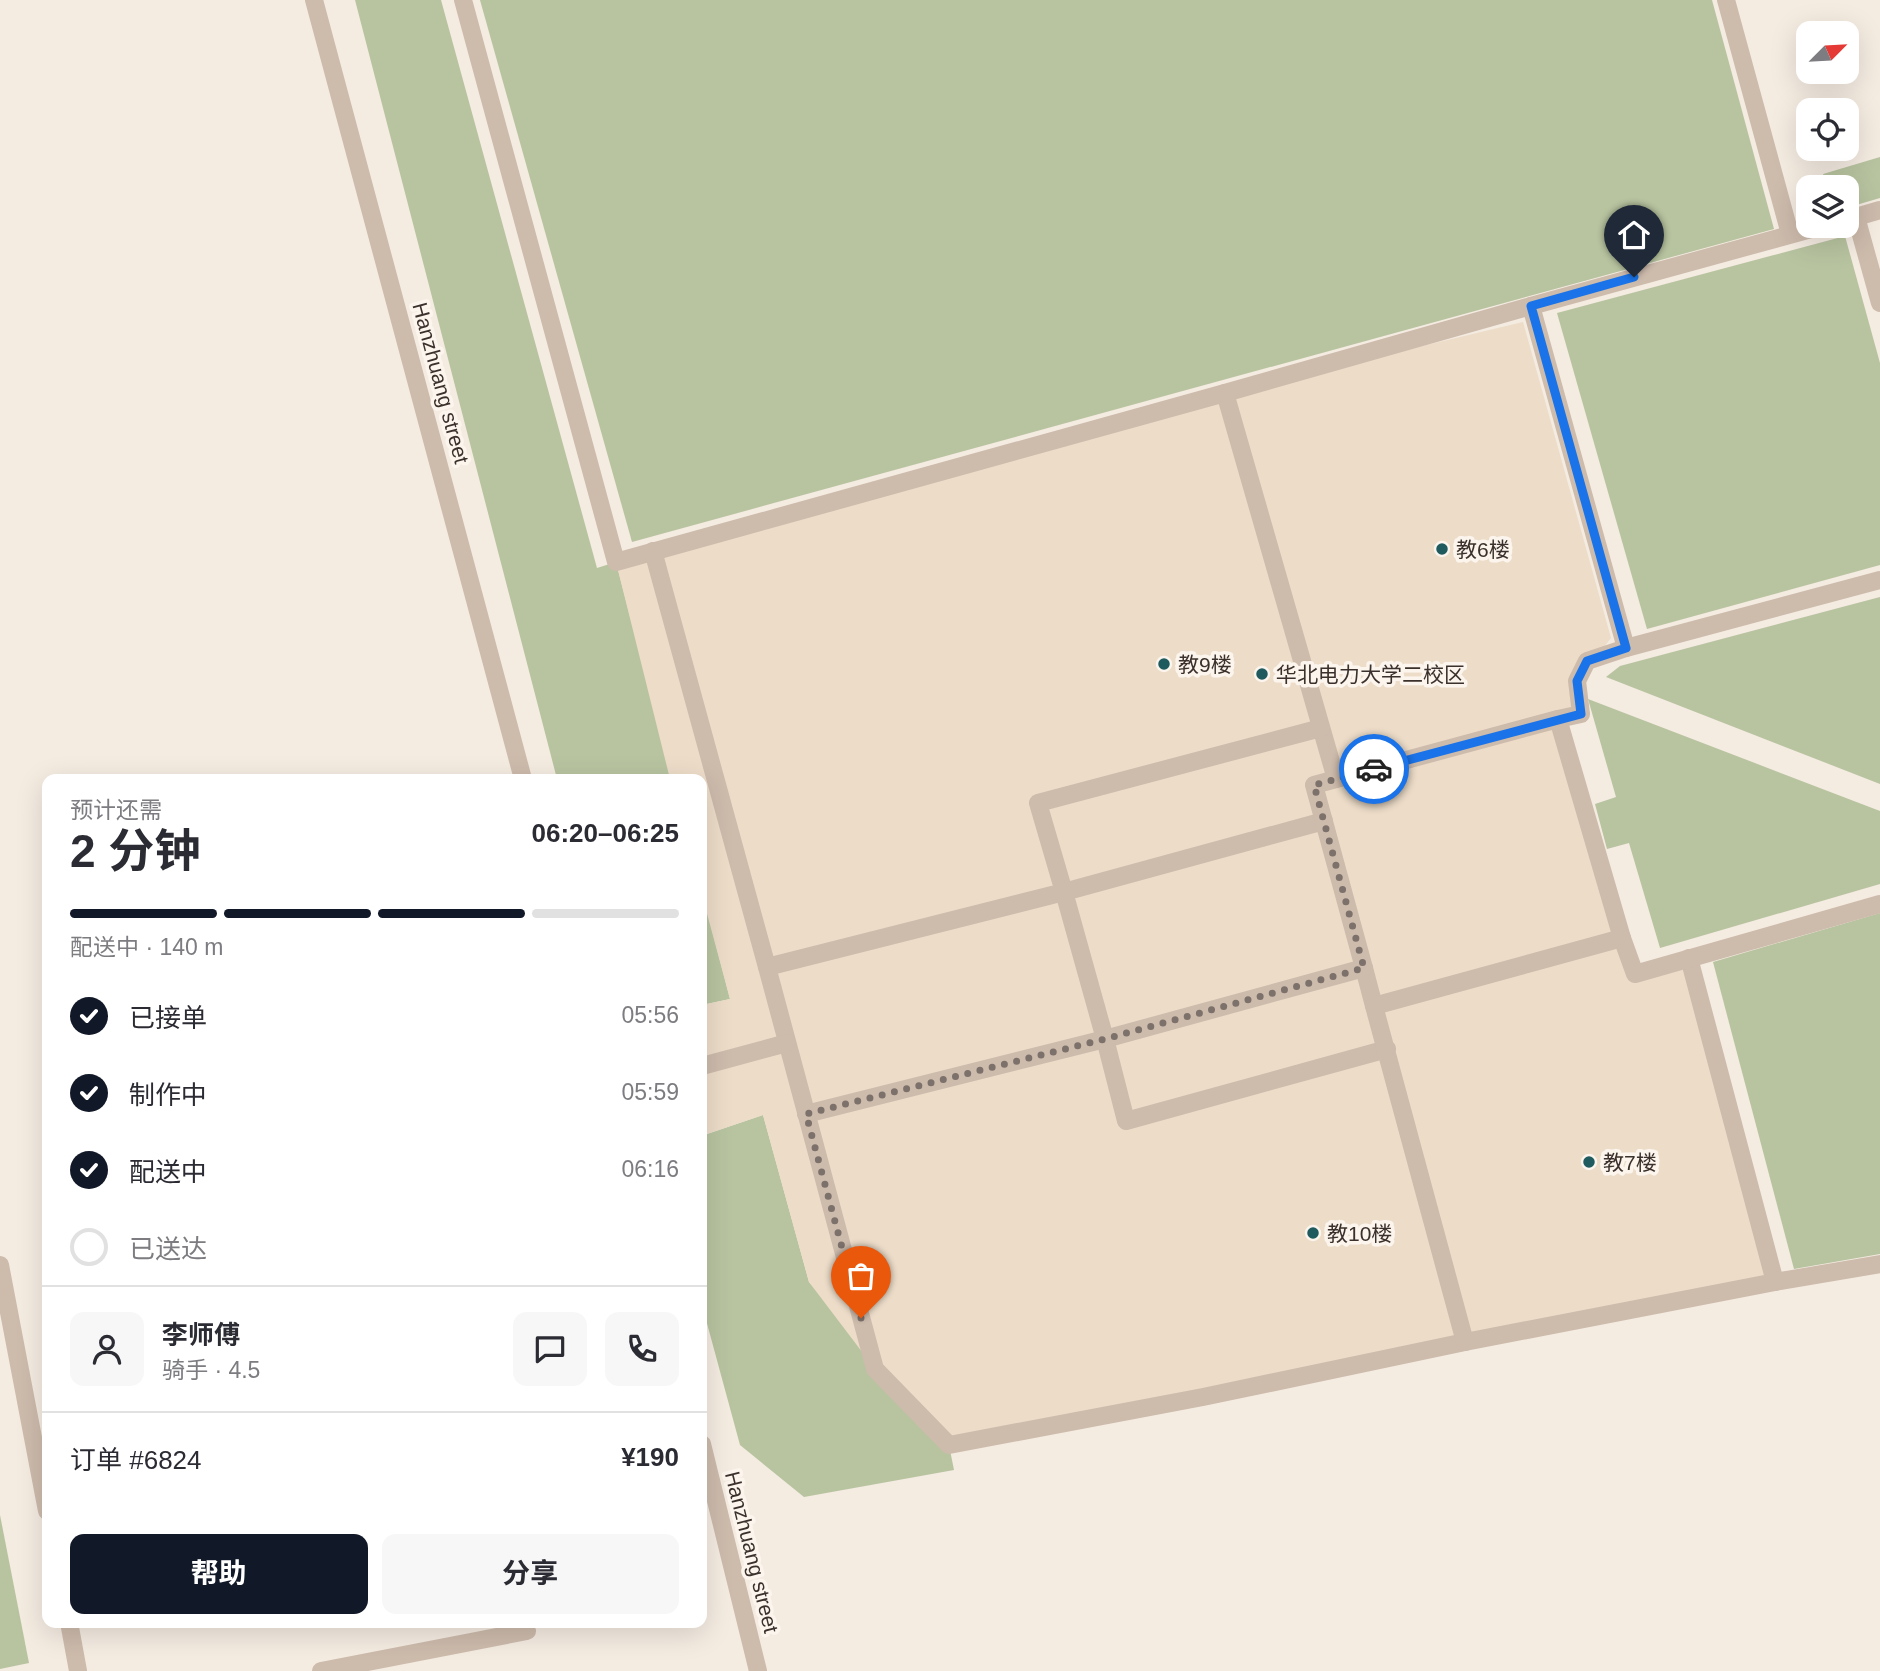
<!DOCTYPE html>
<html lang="zh">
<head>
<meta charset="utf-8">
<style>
	body { margin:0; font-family:Arial,"Noto Sans SC",sans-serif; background:#f7f7f7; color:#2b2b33; height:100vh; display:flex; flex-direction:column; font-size:26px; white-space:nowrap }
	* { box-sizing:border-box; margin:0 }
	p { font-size:23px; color:#7c7c81 }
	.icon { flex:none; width:38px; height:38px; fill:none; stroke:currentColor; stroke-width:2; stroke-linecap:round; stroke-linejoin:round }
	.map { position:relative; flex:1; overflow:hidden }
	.panel { position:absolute; left:42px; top:774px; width:665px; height:854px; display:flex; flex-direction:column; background:#fff; border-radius:14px; box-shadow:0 7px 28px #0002 }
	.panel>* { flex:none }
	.needle { width:46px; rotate:66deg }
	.controls { position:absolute; left:1796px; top:21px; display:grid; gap:14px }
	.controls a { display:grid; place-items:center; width:63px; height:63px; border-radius:14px; background:#fff; box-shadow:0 7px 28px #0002; font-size:35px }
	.pin { position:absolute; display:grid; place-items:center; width:60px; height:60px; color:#fff; margin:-72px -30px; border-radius:50% 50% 50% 0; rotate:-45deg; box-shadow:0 0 7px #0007 }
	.pin .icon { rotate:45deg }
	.courier { position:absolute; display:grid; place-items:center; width:70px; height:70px; margin:-35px; border:5px solid #1a73e8; border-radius:50%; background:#fff; color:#222; box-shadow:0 2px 9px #0007 }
	.overview em { font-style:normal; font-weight:700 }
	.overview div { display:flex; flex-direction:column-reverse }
	.overview { display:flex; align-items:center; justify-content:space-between; height:119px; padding:0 28px }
	h1 { font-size:46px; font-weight:700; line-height:52px }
	.bar { display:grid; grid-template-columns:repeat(4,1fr); gap:10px 7px; align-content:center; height:84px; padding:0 28px }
	.bar i { height:9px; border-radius:5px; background:#e1e1e2 }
	.bar .on { background:#111827 }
	.bar p { grid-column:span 4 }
	.line { display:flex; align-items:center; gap:18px; padding:0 28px; border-top:2px solid #e1e1e2 }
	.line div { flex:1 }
	.round { display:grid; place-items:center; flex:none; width:74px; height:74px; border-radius:14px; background:#f7f7f7 }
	ol { padding:0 28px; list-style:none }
	li { display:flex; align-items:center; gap:21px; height:77px }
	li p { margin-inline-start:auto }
	li .icon { padding:7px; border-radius:50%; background:#111827; color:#fff; stroke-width:4 }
	li:last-child { color:#7c7c81 }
	li i { width:38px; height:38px; border:4px solid #e1e1e2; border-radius:50% }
	.action { display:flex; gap:14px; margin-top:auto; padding:14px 28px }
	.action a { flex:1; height:80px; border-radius:14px; background:#111827; color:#fff; font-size:28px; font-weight:700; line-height:80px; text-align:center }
	.action a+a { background:#f7f7f7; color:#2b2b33 }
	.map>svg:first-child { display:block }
	.green { fill:#b8c4a0 }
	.plaza { fill:#ecdcc8 }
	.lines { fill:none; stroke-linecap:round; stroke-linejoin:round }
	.service { stroke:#cdbbac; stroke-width:18 }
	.minor { stroke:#cdbbac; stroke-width:18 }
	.done { stroke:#7c716b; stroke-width:7; stroke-dasharray:0 12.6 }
	.route { stroke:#1a73e8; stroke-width:9 }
	.poi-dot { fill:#1f5a5e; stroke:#fbf5ee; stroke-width:2.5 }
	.labels { text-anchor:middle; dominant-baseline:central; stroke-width:7; stroke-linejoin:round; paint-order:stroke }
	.street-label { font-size:21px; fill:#3b302b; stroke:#fbf5ee }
	.poi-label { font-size:21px; fill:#3b302b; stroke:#fbf5ee; text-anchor:start }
</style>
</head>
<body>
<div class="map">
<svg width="1880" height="1671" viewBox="0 0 1880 1671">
	<rect width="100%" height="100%" fill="#f4ebe1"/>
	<g class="green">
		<path d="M355,0H441L597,568L616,562L672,779H557Z"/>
		<path d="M480,0H1712L1774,229L632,542Z"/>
		<path d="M1880,157V198L1846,208V187H1827L1823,174Z"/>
		<path d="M1845,236L1880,363V565L1647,629L1557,313Z"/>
		<path d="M1880,597V784L1606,677L1620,666Z"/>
		<path d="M1588,699L1880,811V884L1660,948L1629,843L1607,849L1595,804L1616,797Z"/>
		<path d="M702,891L730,999L702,1005Z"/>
		<path d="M1880,913V1254L1794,1269L1713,962Z"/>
		<path d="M763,1115L809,1282L949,1445L954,1470L804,1497L740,1445L702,1305V1145L707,1134Z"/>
		<path d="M0,1515L29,1663L0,1669Z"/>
	</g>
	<path class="plaza" d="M1523,322L1611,638L1577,681L1581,714L1558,719L1634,974L1689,958L1775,1282L949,1445L875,1369L809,1282L763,1115L707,1134L702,1145V1005L730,999L702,895V779H670L616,562L1225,393Z"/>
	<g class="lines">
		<g class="service">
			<path d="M0,1265L47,1511"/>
			<path d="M69,1622L78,1671"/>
			<path d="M321,1671L527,1631"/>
		</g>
		<g class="minor">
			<path d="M314,0L523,779"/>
			<path d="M463,0L616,562L1225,393L1336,779"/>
			<path d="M1726,0L1790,234"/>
			<path d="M1856,217L1880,210"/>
			<path d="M1846,219L1856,217L1880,303"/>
			<path d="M1531,306L1822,226"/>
			<path d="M1225,393L1531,306L1626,648L1587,661L1577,681L1581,714L1558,719"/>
			<path d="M653,551L767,967"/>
			<path d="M1626,648L1880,580"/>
			<path d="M1321,728L1038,803L1064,892L767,967L875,1369L949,1445L1203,1397L1465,1342"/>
			<path d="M1324,821L1064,892L1105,1039L1364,968L1374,1006"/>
			<path d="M1689,958L1775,1282L1880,1264"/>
			<path d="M1364,968L1314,785L1558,719L1622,938"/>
			<path d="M702,1066L787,1043"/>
			<path d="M806,1114L1105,1039L1126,1121L1387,1049"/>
			<path d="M1775,1282L1465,1342L1374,1006L1622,938L1635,974L1880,904"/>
			<path d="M702,1444L758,1671"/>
		</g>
	</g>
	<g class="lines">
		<path class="done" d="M861,1318L806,1114L1105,1039L1364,968L1314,785L1374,769"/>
		<path class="route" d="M1374,769L1581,714L1577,681L1587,661L1626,648L1531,306L1634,277"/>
	</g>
	<g class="poi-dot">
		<circle cx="1442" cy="549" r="7"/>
		<circle cx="1164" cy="664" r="7"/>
		<circle cx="1262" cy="674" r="7"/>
		<circle cx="1589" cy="1162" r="7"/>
		<circle cx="1313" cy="1233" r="7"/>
	</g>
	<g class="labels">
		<g class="street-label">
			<text transform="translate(441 383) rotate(75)">Hanzhuang street</text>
			<text transform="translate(752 1552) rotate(76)">Hanzhuang street</text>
		</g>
		<g class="poi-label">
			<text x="1456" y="549">教6楼</text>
			<text x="1178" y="664">教9楼</text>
			<text x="1276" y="674">华北电力大学二校区</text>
			<text x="1603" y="1162">教7楼</text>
			<text x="1327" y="1233">教10楼</text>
		</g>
	</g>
</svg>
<div class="controls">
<a><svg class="needle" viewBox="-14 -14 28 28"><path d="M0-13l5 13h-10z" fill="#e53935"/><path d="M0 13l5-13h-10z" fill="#7c7c81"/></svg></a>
<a><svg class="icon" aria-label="locate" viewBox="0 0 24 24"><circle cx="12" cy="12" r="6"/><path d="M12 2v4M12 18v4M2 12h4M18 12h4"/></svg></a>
<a><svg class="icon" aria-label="layers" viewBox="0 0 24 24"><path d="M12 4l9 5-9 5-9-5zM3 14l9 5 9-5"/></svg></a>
</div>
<div class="pin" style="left:861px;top:1318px;background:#ea580c"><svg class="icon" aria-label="bag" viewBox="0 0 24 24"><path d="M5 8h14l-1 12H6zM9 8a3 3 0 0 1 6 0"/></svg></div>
<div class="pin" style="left:1634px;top:277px;background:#1f2937"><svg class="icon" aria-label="home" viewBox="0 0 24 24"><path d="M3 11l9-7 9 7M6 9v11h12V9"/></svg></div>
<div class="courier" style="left:1374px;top:769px"><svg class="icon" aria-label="car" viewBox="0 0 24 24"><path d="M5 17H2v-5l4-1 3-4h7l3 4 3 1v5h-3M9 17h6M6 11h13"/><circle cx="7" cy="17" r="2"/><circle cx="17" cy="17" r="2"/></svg></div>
<section class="panel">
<div class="overview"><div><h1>2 分钟</h1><p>预计还需</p></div><em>06:20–06:25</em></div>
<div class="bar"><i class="on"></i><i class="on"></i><i class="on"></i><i></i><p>配送中 · 140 m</p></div>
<ol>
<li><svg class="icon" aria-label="check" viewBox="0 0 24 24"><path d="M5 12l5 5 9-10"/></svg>已接单<p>05:56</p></li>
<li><svg class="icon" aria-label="check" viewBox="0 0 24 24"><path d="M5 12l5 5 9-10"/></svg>制作中<p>05:59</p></li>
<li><svg class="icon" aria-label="check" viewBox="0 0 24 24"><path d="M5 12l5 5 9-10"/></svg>配送中<p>06:16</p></li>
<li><i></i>已送达</li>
</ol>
<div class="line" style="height:126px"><a class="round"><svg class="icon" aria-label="person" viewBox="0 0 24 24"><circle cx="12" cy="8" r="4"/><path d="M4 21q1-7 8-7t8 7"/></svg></a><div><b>李师傅</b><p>骑手 · 4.5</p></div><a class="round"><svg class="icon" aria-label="chat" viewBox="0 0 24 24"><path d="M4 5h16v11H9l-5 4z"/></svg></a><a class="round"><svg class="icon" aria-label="phone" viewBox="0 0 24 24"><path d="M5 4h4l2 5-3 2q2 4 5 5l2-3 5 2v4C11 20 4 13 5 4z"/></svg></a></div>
<div class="line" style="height:91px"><div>订单 #6824</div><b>¥190</b></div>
<div class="action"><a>帮助</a><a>分享</a></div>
</section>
</div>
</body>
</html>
